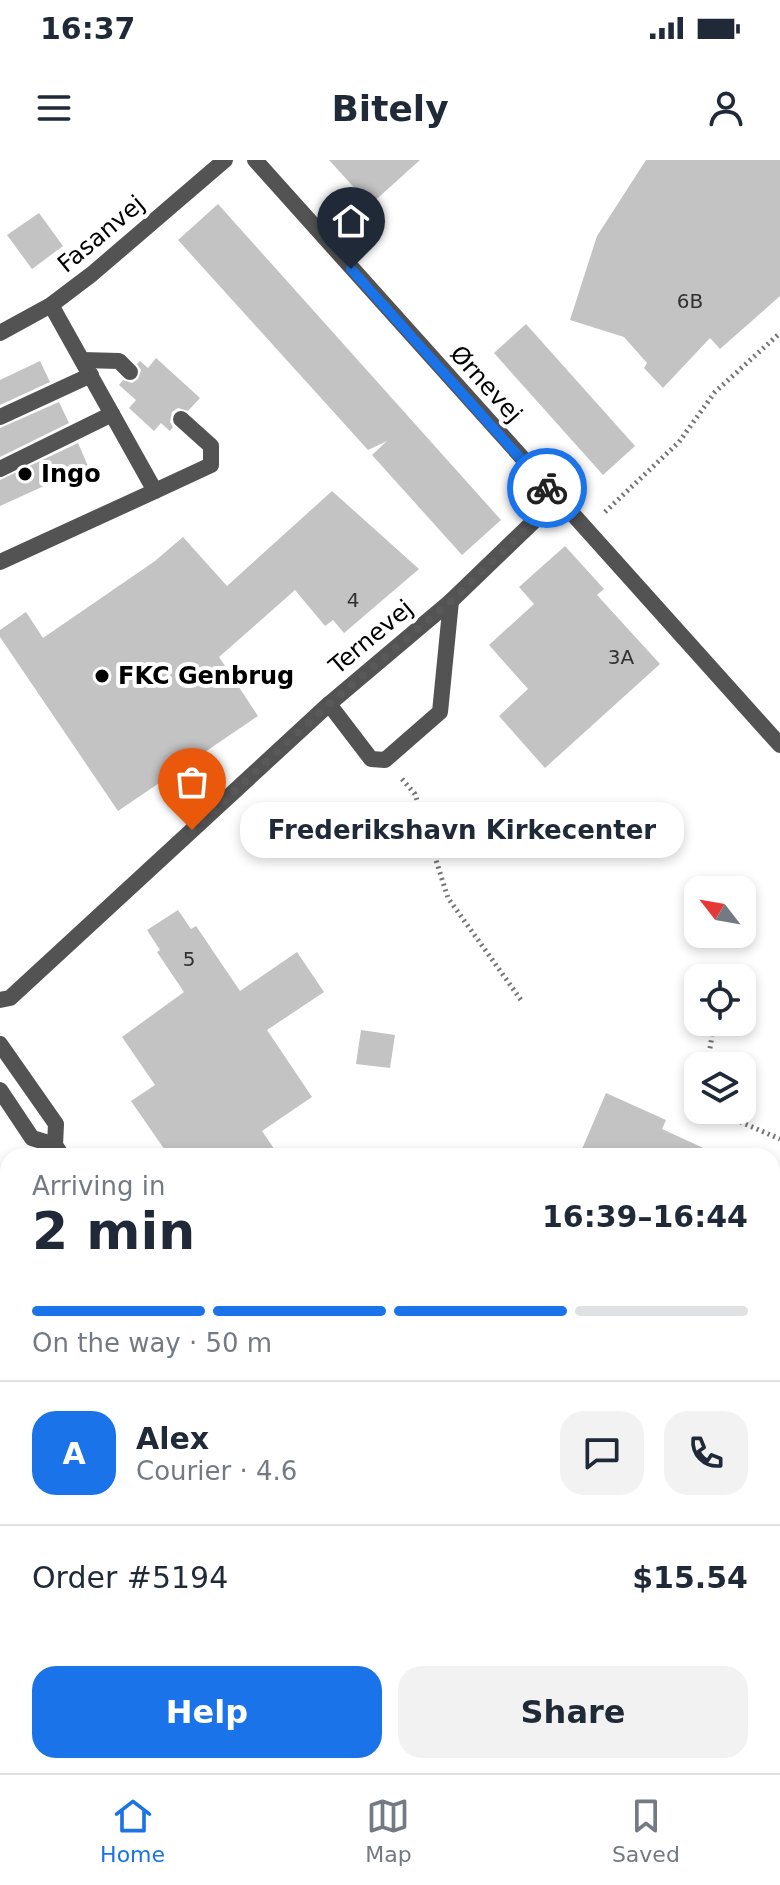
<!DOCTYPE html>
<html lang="en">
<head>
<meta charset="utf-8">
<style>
	body { margin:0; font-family:"DejaVu Sans",sans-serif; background:#f2f2f3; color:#1f2937; height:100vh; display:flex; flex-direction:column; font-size:30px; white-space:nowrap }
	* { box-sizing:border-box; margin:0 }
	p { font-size:26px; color:#747a83 }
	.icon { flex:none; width:44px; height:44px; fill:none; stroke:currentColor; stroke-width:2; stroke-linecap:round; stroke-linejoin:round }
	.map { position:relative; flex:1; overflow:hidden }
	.drawer { position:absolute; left:0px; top:988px; width:780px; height:626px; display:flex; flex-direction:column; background:#fff; border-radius:24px 24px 0 0; box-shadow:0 4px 12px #0003 }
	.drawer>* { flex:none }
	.needle { width:52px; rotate:301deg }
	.controls { position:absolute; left:684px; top:716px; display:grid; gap:16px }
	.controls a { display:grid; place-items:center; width:72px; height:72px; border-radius:16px; background:#fff; box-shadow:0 4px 12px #0003; font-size:40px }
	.pin { position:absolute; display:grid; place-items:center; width:68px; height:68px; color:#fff; margin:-82px -34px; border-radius:50% 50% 50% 0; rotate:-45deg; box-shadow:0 0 8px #0007 }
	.pin .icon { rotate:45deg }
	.courier { position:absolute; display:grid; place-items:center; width:80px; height:80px; margin:-40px; border:6px solid #1a73e8; border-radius:50%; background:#fff; color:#222; box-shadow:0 2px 10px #0007 }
	.bubble { position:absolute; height:56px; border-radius:24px; background:#fff; box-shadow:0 4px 12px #0003; font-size:26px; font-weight:800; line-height:56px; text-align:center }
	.headline em { font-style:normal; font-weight:800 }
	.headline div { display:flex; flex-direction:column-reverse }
	.headline { display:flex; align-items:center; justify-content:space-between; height:136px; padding:0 32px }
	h1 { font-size:52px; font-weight:800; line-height:60px }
	.bar { display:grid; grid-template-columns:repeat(4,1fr); gap:12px 8px; align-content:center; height:96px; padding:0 32px }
	.bar i { height:10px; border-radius:6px; background:#e0e1e3 }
	.bar .current { background:#1a73e8 }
	.bar p { grid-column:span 4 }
	.line { display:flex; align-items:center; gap:20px; padding:0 32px; border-top:2px solid #e0e1e3 }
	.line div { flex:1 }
	.round { display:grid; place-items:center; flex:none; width:84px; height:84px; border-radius:24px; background:#f2f2f3 }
	.action { display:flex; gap:16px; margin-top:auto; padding:16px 32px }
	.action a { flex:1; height:92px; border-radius:24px; background:#1a73e8; color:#fff; font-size:32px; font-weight:800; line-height:92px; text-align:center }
	.action a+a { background:#f2f2f3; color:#1f2937 }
	.status { display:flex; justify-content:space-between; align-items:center; height:56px; padding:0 40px; background:#fff; direction:ltr }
	.status svg { height:22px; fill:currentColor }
	header { display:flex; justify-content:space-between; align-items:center; height:104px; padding:0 32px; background:#fff; font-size:36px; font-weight:800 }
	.menu { display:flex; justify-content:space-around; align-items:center; height:112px; border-top:2px solid #e0e1e3; background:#fff; font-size:22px; color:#747a83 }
	.menu a { display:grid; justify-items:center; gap:4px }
	.menu .current { color:#1a73e8 }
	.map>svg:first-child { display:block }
	.building { fill:#c3c3c3 }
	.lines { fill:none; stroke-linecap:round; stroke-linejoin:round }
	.path { stroke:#757575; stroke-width:5; stroke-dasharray:2 4; stroke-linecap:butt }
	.service { stroke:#535353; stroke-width:16 }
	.minor { stroke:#535353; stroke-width:16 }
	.tertiary { stroke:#535353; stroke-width:16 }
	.done { stroke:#595959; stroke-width:8; stroke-dasharray:0 14.4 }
	.route { stroke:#1a73e8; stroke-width:10 }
	.poi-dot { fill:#000; stroke:#fff; stroke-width:3 }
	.labels { text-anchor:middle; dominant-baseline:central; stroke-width:8; stroke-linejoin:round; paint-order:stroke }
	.number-label { font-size:20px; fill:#313131 }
	.street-label { font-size:24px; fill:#000; stroke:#fff }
	.poi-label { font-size:24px; font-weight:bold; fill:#000; stroke:#fff; text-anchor:start }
</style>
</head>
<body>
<div class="status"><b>16:37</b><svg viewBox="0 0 49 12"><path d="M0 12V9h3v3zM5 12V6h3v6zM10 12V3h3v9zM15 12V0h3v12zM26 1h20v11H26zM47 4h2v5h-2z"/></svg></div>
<header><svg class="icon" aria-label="menu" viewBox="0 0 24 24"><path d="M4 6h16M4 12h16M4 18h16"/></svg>Bitely<svg class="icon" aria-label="person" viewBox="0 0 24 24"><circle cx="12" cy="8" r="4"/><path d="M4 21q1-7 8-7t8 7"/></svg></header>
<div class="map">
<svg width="780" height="1613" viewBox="0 0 780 1613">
	<rect width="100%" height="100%" fill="#fff"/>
	<g class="building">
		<path d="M329,0H420L370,45Z"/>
		<path d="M646,0H780V136L720,189L710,178L663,228L644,208L647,203L624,177L570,160L597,76Z"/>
		<path d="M218,44L501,360L462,395L372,295L387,281L368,290L178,80Z"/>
		<path d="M39,53L63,86L32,109L7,75Z"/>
		<path d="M526,164L635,286L603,315L494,193Z"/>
		<path d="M156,198L200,238L188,251L178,248L172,252L170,262L173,267L170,271L161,263L154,271L129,248L136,240L119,225L123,220L132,223L138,219L141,210L137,204L140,201L148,208Z"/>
		<path d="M40,201L50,222L0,245V220Z"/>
		<path d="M59,242L69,263L0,297V268Z"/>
		<path d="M78,283L88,306L0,346V320Z"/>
		<path d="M332,331L419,409L344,473L333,460L325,466L295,430L219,497L258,556L118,651L0,477V470L26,452L43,478L155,401L183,377L227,426Z"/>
		<path d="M565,386L604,429L597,435L660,504L545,608L499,556L528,529L489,485L534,444L519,427Z"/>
		<path d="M178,750L191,769L196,766L240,831L297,792L324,832L267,870L312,937L262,971L279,996H169L131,941L155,925L122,877L184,832L157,792L160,790L147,770Z"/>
		<path d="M361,870L395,875L390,908L356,904Z"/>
		<path d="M606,933L666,960L662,969L721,996H579Z"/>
	</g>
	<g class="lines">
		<g class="path">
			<path d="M605,352L679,282L715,232L780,173"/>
			<path d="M402,619L415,634L448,738L521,840"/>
			<path d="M707,906L712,876"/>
			<path d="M727,950L736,960L780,979"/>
			<path d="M0,1125L8,1118"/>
		</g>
		<g class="service">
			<path d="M82,200L119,201L130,212"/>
			<path d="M0,257L91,215"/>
			<path d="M0,309L112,254"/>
			<path d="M155,331L211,305V286L181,259"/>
			<path d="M0,402L155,331L51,145"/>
			<path d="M329,544L371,599L385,600L440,552L451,441"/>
		</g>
		<g class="minor">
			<path d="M255,0L780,585"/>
			<path d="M0,173L51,145L92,114L225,0"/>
			<path d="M0,840L10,838L329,544L451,441L557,339"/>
		</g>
		<g class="tertiary">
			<path d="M0,884L56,964L55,985L62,996"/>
			<path d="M0,930L32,978L55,985"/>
			<path d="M478,1607L485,1613"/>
		</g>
	</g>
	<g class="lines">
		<path class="done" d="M192,670L329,544L451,441L557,339L547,328"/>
		<path class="route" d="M351,109L547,328"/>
	</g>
	<g class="poi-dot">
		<circle cx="25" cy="314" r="8"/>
		<circle cx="102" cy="516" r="8"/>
	</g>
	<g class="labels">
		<g class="number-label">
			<text x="690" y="141">6B</text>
			<text x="353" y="440">4</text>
			<text x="621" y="497">3A</text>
			<text x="189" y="799">5</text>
		</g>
		<g class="street-label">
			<text transform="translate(101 74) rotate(-40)">Fasanvej</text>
			<text transform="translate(486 224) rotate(48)">Ørnevej</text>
			<text transform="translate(371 477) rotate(-40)">Ternevej</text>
		</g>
		<g class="poi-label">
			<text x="41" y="314">Ingo</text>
			<text x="118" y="516">FKC Genbrug</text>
		</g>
	</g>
</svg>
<div class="controls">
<a><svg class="needle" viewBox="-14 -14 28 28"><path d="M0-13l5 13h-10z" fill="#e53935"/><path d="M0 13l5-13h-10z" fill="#747a83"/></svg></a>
<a><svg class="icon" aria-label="locate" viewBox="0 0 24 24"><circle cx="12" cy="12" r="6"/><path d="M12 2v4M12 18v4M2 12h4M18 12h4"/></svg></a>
<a><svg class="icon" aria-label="layers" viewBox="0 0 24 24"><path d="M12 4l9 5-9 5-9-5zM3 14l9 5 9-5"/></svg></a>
</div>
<div class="pin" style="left:192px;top:670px;background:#ea580c"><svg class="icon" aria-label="bag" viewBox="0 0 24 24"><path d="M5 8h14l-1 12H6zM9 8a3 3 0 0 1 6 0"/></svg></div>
<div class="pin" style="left:351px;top:109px;background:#1f2937"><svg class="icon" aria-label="home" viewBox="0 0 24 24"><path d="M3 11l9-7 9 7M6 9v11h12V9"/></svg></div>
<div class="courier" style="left:547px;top:328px"><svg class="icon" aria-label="bike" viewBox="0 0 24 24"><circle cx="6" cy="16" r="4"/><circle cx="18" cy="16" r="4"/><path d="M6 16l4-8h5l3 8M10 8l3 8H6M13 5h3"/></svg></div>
<div class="bubble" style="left:240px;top:642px;width:444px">Frederikshavn Kirkecenter</div>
<section class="drawer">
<div class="headline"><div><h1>2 min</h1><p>Arriving in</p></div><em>16:39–16:44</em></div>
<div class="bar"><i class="current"></i><i class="current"></i><i class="current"></i><i></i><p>On the way · 50 m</p></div>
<div class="line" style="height:144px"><b class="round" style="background:#1a73e8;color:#fff">A</b><div><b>Alex</b><p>Courier · 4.6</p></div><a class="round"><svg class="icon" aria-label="chat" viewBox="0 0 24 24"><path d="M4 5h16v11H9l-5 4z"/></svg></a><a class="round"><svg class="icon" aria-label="phone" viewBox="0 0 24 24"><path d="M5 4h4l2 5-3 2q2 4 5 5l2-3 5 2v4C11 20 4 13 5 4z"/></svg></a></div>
<div class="line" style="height:104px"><div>Order #5194</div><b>$15.54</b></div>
<div class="action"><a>Help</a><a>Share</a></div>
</section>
</div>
<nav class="menu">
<a class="current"><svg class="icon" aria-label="home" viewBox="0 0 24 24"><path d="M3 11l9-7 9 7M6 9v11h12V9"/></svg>Home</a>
<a><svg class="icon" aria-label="map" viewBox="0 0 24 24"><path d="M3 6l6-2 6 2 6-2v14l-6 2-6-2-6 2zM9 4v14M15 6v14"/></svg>Map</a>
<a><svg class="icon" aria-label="saved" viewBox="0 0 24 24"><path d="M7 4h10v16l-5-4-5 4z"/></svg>Saved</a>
</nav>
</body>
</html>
